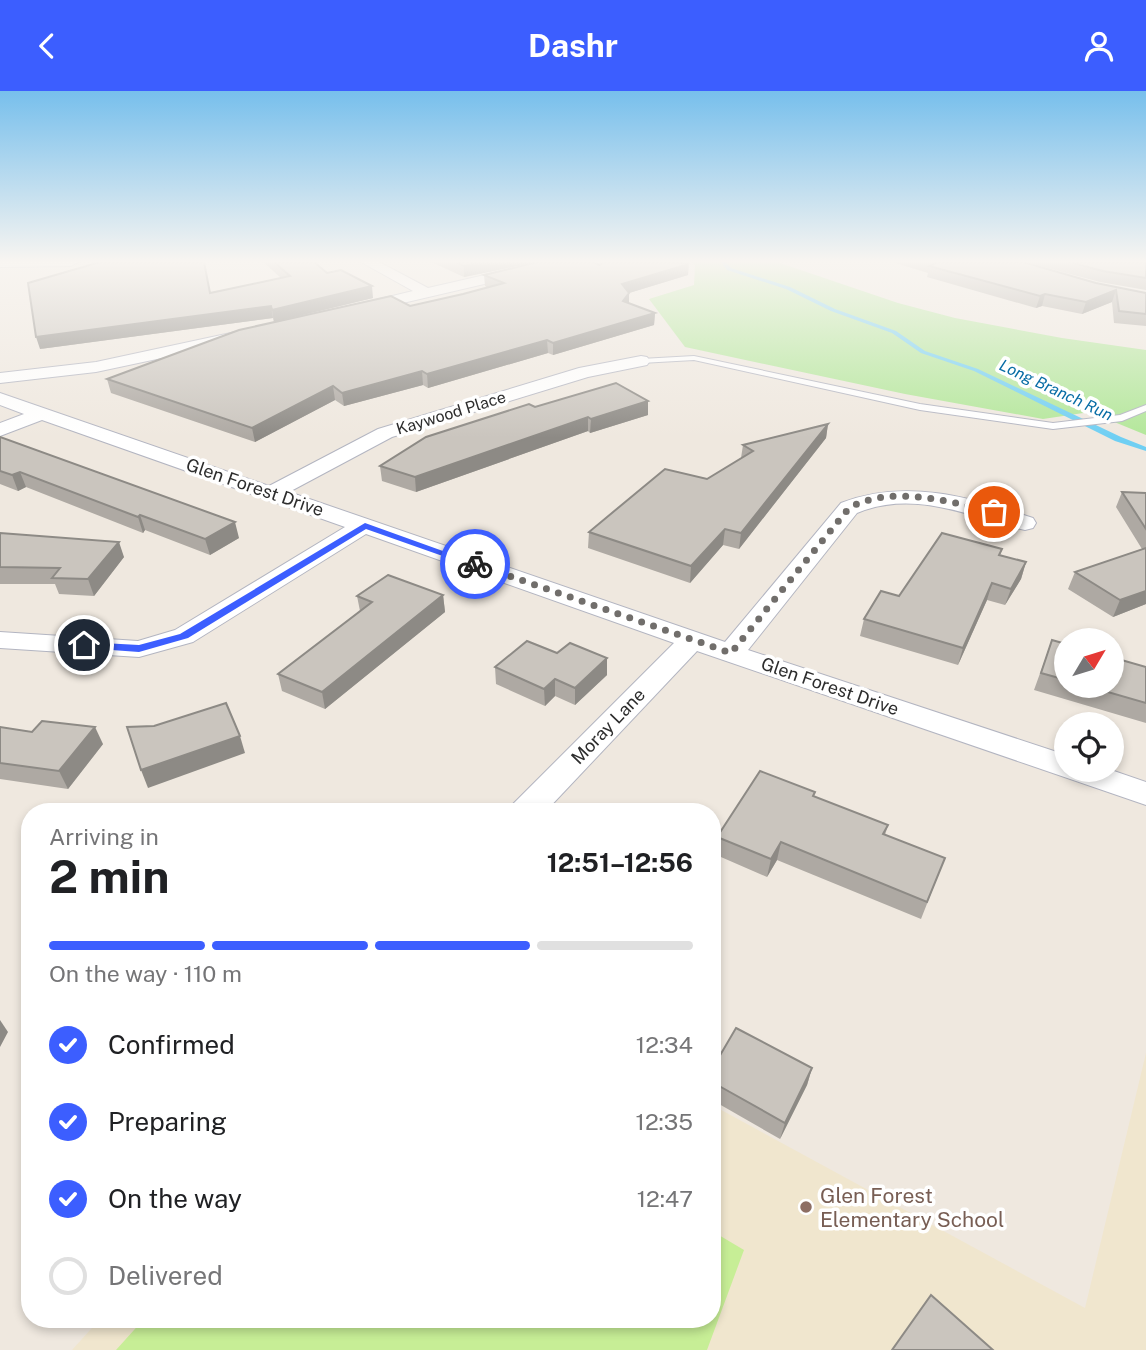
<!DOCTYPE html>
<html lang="en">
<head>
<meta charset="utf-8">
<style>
	body { margin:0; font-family:"Public Sans",sans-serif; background:#f6f6f6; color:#202124; height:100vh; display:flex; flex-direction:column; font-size:26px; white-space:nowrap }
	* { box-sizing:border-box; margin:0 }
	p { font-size:23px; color:#757577 }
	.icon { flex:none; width:38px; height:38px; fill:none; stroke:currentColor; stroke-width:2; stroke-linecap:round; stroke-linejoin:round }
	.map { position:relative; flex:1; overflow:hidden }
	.panel { position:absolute; left:21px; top:712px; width:700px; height:525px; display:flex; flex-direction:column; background:#fff; border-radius:28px; box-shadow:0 4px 10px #0003 }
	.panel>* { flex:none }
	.needle { width:46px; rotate:52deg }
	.tools { position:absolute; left:1054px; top:537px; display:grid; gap:14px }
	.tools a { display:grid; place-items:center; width:70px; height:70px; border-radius:50%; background:#fff; box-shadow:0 4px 10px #0003; font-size:35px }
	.pin { position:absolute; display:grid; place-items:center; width:60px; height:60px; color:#fff; margin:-30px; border:4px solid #fff; border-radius:50%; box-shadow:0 2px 7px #0007 }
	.courier { position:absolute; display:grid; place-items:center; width:70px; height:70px; margin:-35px; border:5px solid #3c5eff; border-radius:50%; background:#fff; color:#222; box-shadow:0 2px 9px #0007 }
	.headline em { font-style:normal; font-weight:700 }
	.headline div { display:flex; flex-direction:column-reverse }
	.headline { display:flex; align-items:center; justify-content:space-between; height:119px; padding:0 28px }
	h1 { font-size:46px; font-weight:700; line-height:52px }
	.bar { display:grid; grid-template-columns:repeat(4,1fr); gap:10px 7px; align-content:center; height:84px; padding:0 28px }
	.bar i { height:9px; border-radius:5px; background:#e0e0e0 }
	.bar .current { background:#3c5eff }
	.bar p { grid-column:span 4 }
	ol { padding:0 28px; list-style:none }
	li { display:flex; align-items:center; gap:21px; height:77px }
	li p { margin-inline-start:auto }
	li .icon { padding:7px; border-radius:50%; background:#3c5eff; color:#fff; stroke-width:4 }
	li:last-child { color:#757577 }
	li i { width:38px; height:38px; border:4px solid #e0e0e0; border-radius:50% }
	header { display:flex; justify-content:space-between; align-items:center; height:91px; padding:0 28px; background:#3c5eff; color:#fff; font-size:32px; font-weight:700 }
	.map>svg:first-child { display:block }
	.education { fill:#f0e6ce }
	.green { fill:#b3e79a }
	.pitch { fill:#c7ee96 }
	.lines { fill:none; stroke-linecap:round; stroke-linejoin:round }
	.stream { fill:#6fcff3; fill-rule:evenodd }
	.service-casing { stroke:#b3b5c1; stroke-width:2 }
	.minor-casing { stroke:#b3b5c1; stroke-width:2 }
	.service { fill:#fff; fill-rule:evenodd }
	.minor { fill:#fff; fill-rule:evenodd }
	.wall { fill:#aea9a3 }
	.shaded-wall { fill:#8d8a85 }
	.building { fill:#cac5be; stroke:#8d8a85; stroke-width:2 }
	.route { fill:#3c5eff }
	.done { stroke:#716e6b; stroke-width:7; stroke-dasharray:0 12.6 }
	.education-dot { fill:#8d6e63; stroke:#fff; stroke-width:2.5 }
	.labels { text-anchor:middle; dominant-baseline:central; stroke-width:7; stroke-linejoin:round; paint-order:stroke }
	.far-water-label { font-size:16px; font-style:italic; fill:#086da5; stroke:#fff }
	.far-street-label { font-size:16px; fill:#2d2d2d; stroke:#fff }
	.street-label { font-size:18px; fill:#2d2d2d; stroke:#fff }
	.near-education-label { font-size:21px; fill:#785e54; stroke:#fff; text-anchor:start }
</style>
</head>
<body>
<header><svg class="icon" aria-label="back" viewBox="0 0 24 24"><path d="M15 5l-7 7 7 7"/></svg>Dashr<svg class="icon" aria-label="person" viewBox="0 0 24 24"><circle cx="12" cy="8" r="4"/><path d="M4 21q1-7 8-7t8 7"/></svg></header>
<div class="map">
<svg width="1146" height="1259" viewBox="0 0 1146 1259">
	<rect width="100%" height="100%" fill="#efe8df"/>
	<path class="education" d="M1146,962V1259H72L100,1228H712V1014L1085,1217Z"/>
	<path class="green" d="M692,171H777L898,212L955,227L1062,247L1146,259V344L1090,321L1043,328L905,303L685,256L649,208L694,194L695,174Z"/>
	<path class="pitch" d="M712,1140L744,1159L707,1259H116L143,1229L712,1228Z"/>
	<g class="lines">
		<path class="stream" d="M721,171H726L731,177L790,196L835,218L896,240L925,260L978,278L1121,346L1146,356V360L1115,350L974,280L921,262L892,242L831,220L786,198L727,179Z"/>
		<defs>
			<path id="service" d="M694,265L920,313L1053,332L1120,324L1146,314V320L1122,330L1053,338L920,319L694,269L641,272L637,270L641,268Z"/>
			<g id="minor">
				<path d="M0,171H78L71,175L0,176Z"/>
				<path d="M361,171H379L428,197L542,171H568L561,175L360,222L352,217L355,214L413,200Z"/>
				<path d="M240,240L248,245L246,249L96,281L0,292V282L96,271Z"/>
				<path d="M641,265L647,266L650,270L647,274L588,286L392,346L289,401L725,551L841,412C905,387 970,406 1033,427L1036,432L1033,437L1025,439C969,425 914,398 857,422L748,559L1066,664V679H1111L1146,691V714L697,560L545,721H509L513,713L674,552L366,443L193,551L139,566L0,557V541L138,550L175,539L345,436L42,329L0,345V332L24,323L0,314V302L269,395L378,338L579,277Z"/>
			</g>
		</defs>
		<use href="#service" class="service-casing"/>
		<use href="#minor" class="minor-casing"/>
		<use href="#service" class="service"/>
		<use href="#minor" class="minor"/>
	</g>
	<g class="wall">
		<path d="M263,171H314L327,182L373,207L274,231L273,227L40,258L210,202L281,187Z"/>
		<path d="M431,171H537L464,186Z"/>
		<path d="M892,171H1023L1096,192L1146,202V235L1114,232L1112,211L1082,223L1042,215L1036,217L927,186L928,182Z"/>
		<path d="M1025,171H1146V199L1100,191Z"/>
		<path d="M575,172L688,184L629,202V212L655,222L654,234L553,264L548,262L428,297L423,294L344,315L335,309L255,351L111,302L107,288L488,197L485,195L484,184Z"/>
		<path d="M648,310V324L590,342L588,340L416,401L382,390L380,375L535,316Z"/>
		<path d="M828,333L826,347L739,458L723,454L690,492L588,457L589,441L707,388L741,367L743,354Z"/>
		<path d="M0,346L239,447L210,464L145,439L143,442L26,396L18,400L0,393Z"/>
		<path d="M1122,401L1146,402V513L1113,526L1068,498L1075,481L1142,458L1116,416Z"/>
		<path d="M0,442L124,466L94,505L59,503L55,493H0Z"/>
		<path d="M1002,458L1000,464L1026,471L1021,488L1005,514L987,509L958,574L860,545L864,528L899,505Z"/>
		<path d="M443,504L445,521L325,618L282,600L278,583L360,520L357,505Z"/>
		<path d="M1052,549L1066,553V595H1111L1146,576V632L1034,599Z"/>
		<path d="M495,576L607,584L575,614L555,605L545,615L496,593Z"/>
		<path d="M0,636L103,653L68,698L0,688Z"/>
		<path d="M888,734L885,744L945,767L921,828L777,769L767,786L714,763L717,746Z"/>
		<path d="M812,977L807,994L780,1048L712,1009V978Z"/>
	</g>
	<g class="shaded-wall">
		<path d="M481,171H537L464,186V175Z"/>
		<path d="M689,173L688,184L629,202V214L622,222V193Z"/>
		<path d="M372,195L373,207L274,231L272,219Z"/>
		<path d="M1116,199L1112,211L1082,223L1086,211Z"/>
		<path d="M1045,203L1042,215L1036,217L1040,205Z"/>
		<path d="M271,215L273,227L40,258L36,246Z"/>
		<path d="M655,222L654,234L553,264V252Z"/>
		<path d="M547,249L548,262L428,297L427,283Z"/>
		<path d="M422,280L423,294L344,315L342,302Z"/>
		<path d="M333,295L335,309L255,351L252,337Z"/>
		<path d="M648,310V324L590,342L591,328Z"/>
		<path d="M588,326V340L416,401L415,386Z"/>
		<path d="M828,333L826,347L739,458L741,442Z"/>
		<path d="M20,381L26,396L18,400L12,384Z"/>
		<path d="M140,424L145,439L143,442L138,426Z"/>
		<path d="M235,431L239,447L210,464L205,448Z"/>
		<path d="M725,438L723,454L690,492L691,475Z"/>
		<path d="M119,451L124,466L94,505L88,488Z"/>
		<path d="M1026,471L1021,488L1005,514L1011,498Z"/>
		<path d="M992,492L987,509L958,574L963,557Z"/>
		<path d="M1146,500V513L1113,526L1120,509Z"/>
		<path d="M443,504L445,521L325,618L322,601Z"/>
		<path d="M607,567V584L575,614V597Z"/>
		<path d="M555,588V605L545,615L544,598Z"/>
		<path d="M95,636L103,653L68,698L59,680Z"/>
		<path d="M240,645L245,662L148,697L141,679Z"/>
		<path d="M781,751L777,769L767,786L771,768Z"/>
		<path d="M0,929L8,941L0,956Z"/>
		<path d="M812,977L807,994L780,1048L785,1032Z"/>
	</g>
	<g class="building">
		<path d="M100,171H204L210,202L290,185L274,171H314L327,182L341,179L372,195L272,219L271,215L36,246L28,192Z"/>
		<path d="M456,171H481L464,175Z"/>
		<path d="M538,171H592L600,174L603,171H673L689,173L622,193L629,202L623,210L655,222L553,252L547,249L427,283L422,280L342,302L333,295L252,337L107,288L239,239L391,205L410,215L463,203L504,192L484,184Z"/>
		<path d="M933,171H1023L1096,192L1146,202V223L1119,220L1116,199L1086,211L1045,203L1040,205L929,175L936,172Z"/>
		<path d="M1069,171H1146V187L1103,180Z"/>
		<path d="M616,292L648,310L591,328L588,326L415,386L380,375L426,346L529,313L535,316Z"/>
		<path d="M828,333L741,442L725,438L691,475L589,441L665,378L707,388L753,360L743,354Z"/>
		<path d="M0,346L235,431L205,448L140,424L138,426L20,381L12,384L0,380Z"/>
		<path d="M1122,401L1146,402V438Z"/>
		<path d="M0,442L119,451L88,488L52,487L60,477L0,476Z"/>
		<path d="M942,442L1002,458L999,464L1026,471L1011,498L992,492L963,557L864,528L881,500L899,505Z"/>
		<path d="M1146,457V500L1120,509L1075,481Z"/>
		<path d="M388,484L443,504L322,601L278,583L372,511L357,505Z"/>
		<path d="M1052,549L1066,553V589L1041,582Z"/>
		<path d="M527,550L557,562L570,552L607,567L575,597L555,588L544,598L495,576Z"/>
		<path d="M1111,566L1146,576V612L1087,595H1111Z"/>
		<path d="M226,612L240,645L141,679L127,636L154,635Z"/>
		<path d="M42,630L95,636L59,680L0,672V636L32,641Z"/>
		<path d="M760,680L815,701L813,705L888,734L883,743L945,767L927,811L781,751L771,768L717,746Z"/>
		<path d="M736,937L812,977L785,1032L712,991V978Z"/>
		<path d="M931,1204L993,1259H892Z"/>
	</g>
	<linearGradient id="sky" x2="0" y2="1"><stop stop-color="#77bfec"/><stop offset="0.49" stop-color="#f8f5f1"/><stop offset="1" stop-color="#f8f5f1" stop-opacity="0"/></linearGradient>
	<rect width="1146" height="347" fill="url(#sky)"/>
	<path class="route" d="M365,432L479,473L471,475L366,438L188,547L139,561L84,557L78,554L84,551L139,554L180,543Z"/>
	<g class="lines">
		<path class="done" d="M475,473L731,562L849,417C892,393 950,411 994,421"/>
	</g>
	<circle class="education-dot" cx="806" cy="1116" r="7"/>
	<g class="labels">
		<g class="far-water-label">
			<text transform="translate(1056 299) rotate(25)">Long Branch Run</text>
		</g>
		<g class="far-street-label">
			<text transform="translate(451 322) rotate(-17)">Kaywood Place</text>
		</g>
		<g class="street-label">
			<text transform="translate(255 396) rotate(19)">Glen Forest Drive</text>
			<text transform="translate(830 595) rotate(19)">Glen Forest Drive</text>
			<text transform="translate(608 635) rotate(-46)">Moray Lane</text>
		</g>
		<g class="near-education-label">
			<text x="820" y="1104">Glen Forest<tspan x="820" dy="24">Elementary School</tspan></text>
		</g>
	</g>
</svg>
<div class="tools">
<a><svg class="needle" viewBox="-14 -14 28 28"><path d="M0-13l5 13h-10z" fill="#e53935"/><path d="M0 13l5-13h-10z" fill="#757577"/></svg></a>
<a><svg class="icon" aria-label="locate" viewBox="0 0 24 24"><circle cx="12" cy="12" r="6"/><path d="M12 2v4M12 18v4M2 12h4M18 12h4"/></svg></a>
</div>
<div class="pin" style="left:994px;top:421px;background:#ea580c"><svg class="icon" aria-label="bag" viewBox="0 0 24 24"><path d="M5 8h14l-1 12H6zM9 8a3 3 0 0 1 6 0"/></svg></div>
<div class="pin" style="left:84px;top:554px;background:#1f2937"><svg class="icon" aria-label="home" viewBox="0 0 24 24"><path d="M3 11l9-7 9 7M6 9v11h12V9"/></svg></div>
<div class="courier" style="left:475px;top:473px"><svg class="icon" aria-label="bike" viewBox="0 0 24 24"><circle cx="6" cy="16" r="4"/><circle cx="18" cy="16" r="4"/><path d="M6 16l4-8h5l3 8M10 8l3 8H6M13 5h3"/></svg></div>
<section class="panel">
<div class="headline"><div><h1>2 min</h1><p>Arriving in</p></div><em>12:51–12:56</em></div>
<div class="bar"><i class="current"></i><i class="current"></i><i class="current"></i><i></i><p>On the way · 110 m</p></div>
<ol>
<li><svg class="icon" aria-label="check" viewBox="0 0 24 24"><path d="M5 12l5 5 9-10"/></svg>Confirmed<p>12:34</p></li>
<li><svg class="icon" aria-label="check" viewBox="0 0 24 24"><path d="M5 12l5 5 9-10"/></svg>Preparing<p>12:35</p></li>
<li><svg class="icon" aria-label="check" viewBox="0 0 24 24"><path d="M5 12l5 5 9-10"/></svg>On the way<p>12:47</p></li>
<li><i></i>Delivered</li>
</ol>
</section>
</div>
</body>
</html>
